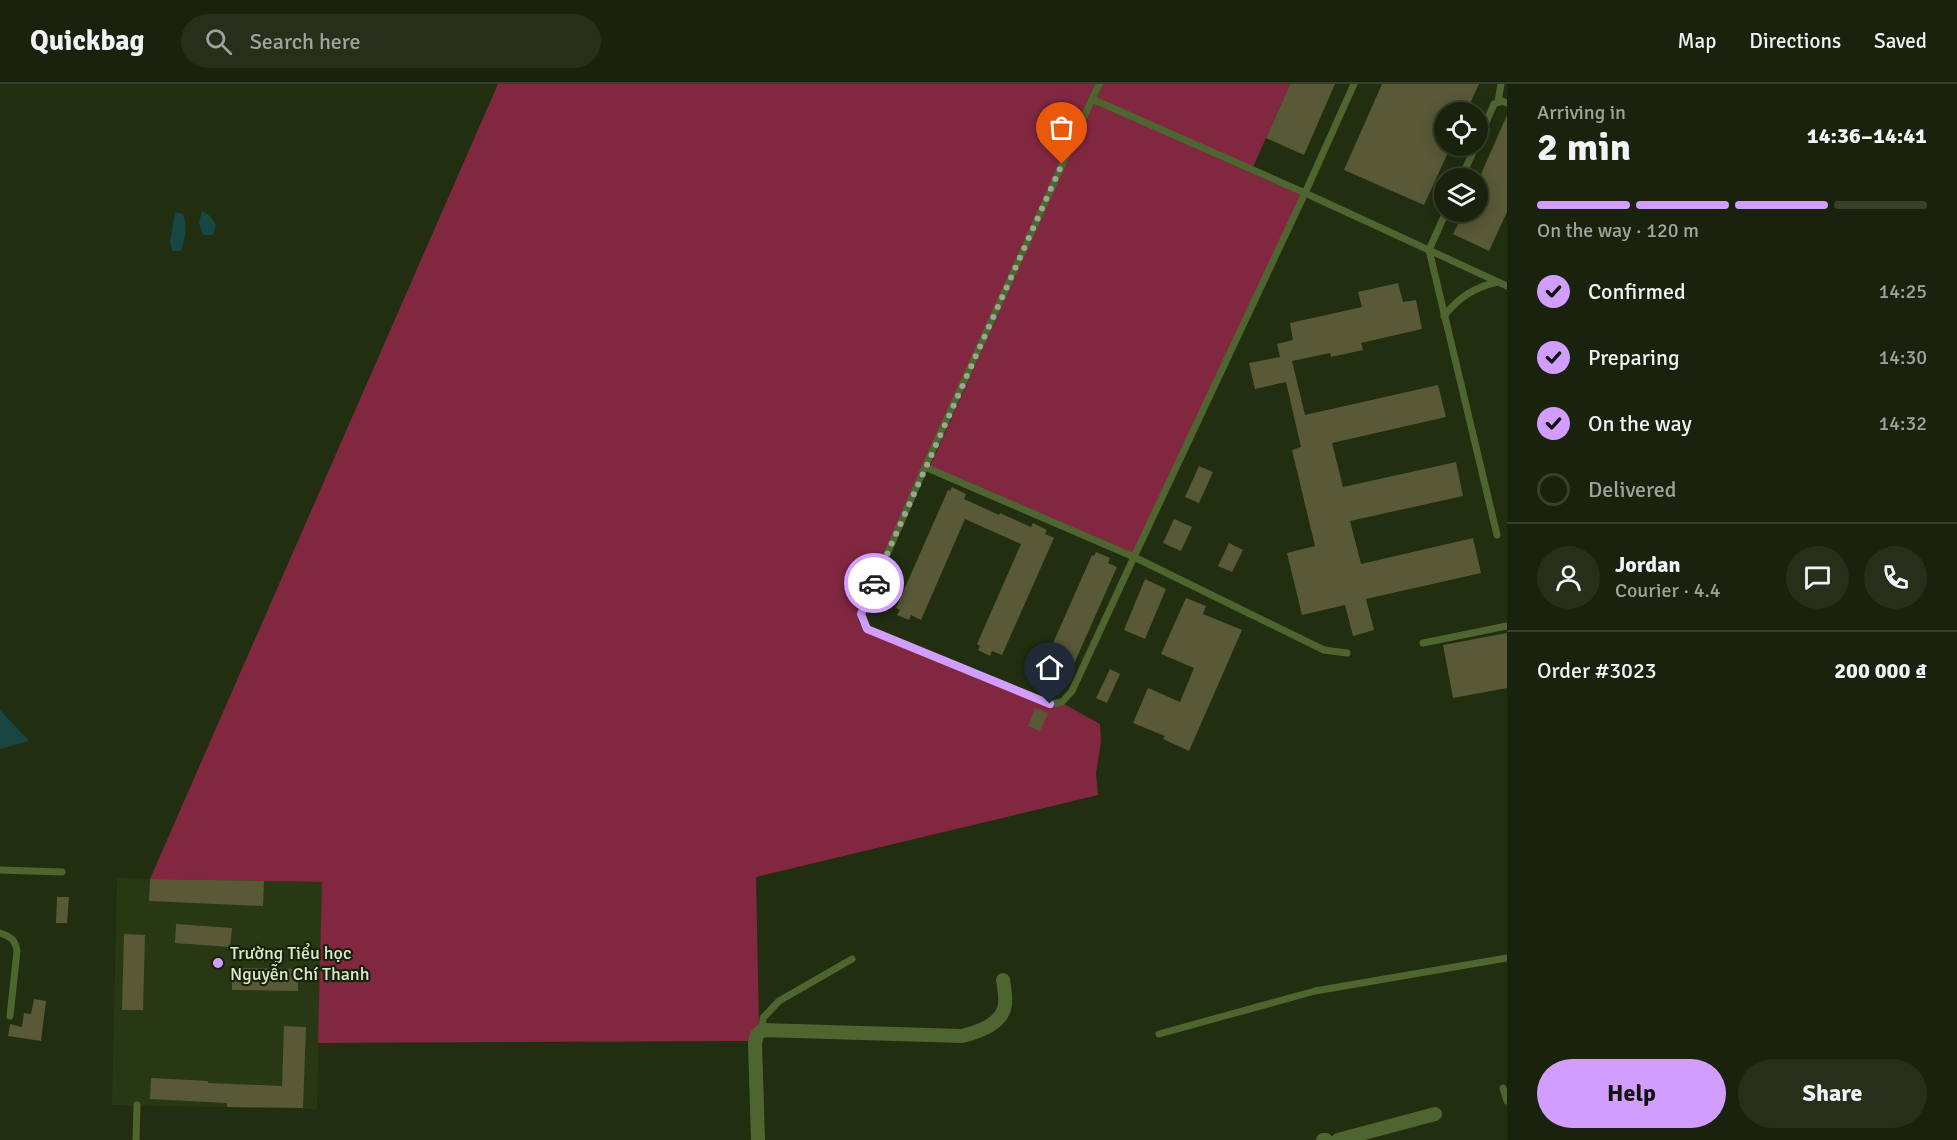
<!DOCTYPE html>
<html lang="en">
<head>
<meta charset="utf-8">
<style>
	body { margin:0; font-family:Signika,sans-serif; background:#262f1a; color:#f1f3f6; height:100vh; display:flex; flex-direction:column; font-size:22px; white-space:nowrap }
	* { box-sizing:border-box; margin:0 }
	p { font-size:20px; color:#9fa49d }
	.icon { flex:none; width:33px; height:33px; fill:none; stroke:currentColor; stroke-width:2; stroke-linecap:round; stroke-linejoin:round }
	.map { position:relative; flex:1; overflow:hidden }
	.details { display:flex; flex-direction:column; background:#19220c; width:450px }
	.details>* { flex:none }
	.tools { position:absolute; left:1434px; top:18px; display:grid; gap:12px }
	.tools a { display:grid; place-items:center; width:54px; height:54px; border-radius:50%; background:#19220c; box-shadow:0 3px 15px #0003,0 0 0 2px #373f2d; font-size:30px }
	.pin { position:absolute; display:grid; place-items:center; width:51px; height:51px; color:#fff; margin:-62px -26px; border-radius:50% 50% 50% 0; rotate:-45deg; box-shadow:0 0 6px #0007 }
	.pin .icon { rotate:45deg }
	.courier { position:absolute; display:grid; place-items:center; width:60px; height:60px; margin:-30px; border:4px solid #d19dfe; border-radius:50%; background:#fff; color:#222; box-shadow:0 2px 8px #0007 }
	.headline em { font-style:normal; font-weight:700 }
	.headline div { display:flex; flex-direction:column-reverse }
	.headline { display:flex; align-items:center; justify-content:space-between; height:102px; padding:0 30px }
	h1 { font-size:39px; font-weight:700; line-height:45px }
	.bar { display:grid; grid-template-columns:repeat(4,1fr); gap:9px 6px; align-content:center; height:72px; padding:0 30px }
	.bar i { height:8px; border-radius:4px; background:#373f2d }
	.bar .active { background:#d19dfe }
	.bar p { grid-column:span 4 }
	.line { display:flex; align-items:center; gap:15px; padding:0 30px; border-top:2px solid #373f2d }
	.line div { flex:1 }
	.round { display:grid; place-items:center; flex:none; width:63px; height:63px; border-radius:32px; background:#262f1a }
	ol { padding:0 30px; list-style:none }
	li { display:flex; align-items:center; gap:18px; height:66px }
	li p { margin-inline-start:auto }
	li .icon { padding:6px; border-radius:50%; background:#d19dfe; color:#111; stroke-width:4 }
	li:last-child { color:#9fa49d }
	li i { width:33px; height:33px; border:3px solid #373f2d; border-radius:50% }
	.primary-button { display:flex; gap:12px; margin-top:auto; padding:12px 30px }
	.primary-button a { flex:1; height:69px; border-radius:36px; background:#d19dfe; color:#111; font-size:24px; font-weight:700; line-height:69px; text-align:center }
	.primary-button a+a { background:#262f1a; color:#f1f3f6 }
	header { display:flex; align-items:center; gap:36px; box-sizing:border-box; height:84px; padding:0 30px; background:#19220c; border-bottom:2px solid #373f2d }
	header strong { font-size:28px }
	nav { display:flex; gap:33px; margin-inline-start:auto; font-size:21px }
	.search { width:420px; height:54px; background:#262f1a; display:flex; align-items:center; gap:15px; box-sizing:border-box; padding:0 21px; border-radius:33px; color:#9fa49d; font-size:22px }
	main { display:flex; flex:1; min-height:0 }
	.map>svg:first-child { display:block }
	.built { fill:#293814 }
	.green { fill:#812840 }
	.water { fill:#184643 }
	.building { fill:#595937 }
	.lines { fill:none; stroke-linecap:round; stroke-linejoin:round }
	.lane { stroke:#4f6530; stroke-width:7 }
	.street { stroke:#4f6530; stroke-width:14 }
	.done { stroke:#9ba58f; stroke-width:6; stroke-dasharray:0 10.8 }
	.route { stroke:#d19dfe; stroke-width:8 }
	.poi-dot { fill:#d19dfe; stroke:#182407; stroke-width:2 }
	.labels { text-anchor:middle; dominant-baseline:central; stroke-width:4.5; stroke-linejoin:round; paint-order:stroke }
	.poi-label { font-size:18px; fill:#dde5d3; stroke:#182407; text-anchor:start }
</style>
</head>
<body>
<header>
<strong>Quickbag</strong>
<div class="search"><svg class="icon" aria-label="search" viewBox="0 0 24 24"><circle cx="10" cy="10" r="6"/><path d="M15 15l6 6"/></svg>Search here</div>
<nav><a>Map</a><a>Directions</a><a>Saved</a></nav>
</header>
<main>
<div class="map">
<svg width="1507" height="1056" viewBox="0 0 1507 1056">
	<rect width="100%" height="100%" fill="#212e10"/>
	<path class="built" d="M117,794L322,798L317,1025L112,1021Z"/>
	<g class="green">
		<path d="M498,0H1095L857,529L859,538L865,547L1050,623L1064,620L1100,640L1101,658L1096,689L1098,711L756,793L759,942L750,957L318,959L322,798L150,795Z"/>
		<path d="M1102,0H1290L1253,83L1096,14Z"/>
		<path d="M1093,19L1301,111L1133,469L930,382Z"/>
	</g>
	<g class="water">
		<path d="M202,127L210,132L216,141L213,151H203L199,139Z"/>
		<path d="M175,128L183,130C188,142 185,154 181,167H172L170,158Z"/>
		<path d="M0,626L29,657L0,665Z"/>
	</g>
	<g class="building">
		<path d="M1290,0H1335L1304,71L1266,54Z"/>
		<path d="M1382,0H1479L1466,28H1444V62H1451L1424,121L1344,86Z"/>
		<path d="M1507,31V128L1489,167L1453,150L1464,128H1478V97Z"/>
		<path d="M1398,199L1403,218L1416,216L1422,245L1361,259L1363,266L1331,273L1330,269L1292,277L1305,331L1438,301L1446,333L1332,359L1343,403L1456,378L1463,412L1350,437L1361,480L1473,454L1481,489L1366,515L1374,546L1353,552L1345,521L1302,531L1287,469L1315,462L1292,366L1301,363L1286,298L1255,305L1249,279L1280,273L1277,260L1293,256L1290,239L1362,223L1358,208Z"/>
		<path d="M1199,382L1213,388L1199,419L1185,413Z"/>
		<path d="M952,403L966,410L964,415L999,431L1000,429L1031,443L1033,439L1047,446L1045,450L1054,454L1002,571L992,567L990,572L978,566L980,562L977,560L1021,460L965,435L921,536L911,531L909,536L897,531L900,526L896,524L948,406L950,407Z"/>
		<path d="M1174,435L1192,443L1181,467L1163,459Z"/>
		<path d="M1229,459L1243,466L1232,488L1218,482Z"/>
		<path d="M1096,468L1110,474L1108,479L1117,483L1065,600L1055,595L1053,600L1041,595L1043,590L1039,588L1041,585L1026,578L1031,568L1046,575L1092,471L1094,472Z"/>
		<path d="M1145,495L1166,505L1145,555L1124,546Z"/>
		<path d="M1186,514L1206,522L1203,530L1242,546L1189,667L1163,655L1165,652L1133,639L1148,604L1180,618L1194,584L1161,570Z"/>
		<path d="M1507,549V604L1453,614L1443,561Z"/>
		<path d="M1110,585L1120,590L1107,619L1096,614Z"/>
		<path d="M1035,624L1048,629L1040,647L1028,642Z"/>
		<path d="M150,795L264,797L263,822L149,817Z"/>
		<path d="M57,813H69L67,839H56Z"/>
		<path d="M176,840L232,844L230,863L175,859Z"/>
		<path d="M124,850L145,851L143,926H122Z"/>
		<path d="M232,884L298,885V907L232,906Z"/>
		<path d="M34,915L46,917L41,957L8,952L10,940L22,943L24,929L31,930Z"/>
		<path d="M284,942L306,943L303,1024L227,1023V1019L150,1015L151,994L208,997V999L282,1002Z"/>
	</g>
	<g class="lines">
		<g class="lane">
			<path d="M1099,0L1092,15L1305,109L1507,202"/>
			<path d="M1092,15L925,383L1134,473L1305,109L1354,0"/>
			<path d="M1498,18L1501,0"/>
			<path d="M1478,57L1494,20L1502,17L1507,19"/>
			<path d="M1461,94L1476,62"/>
			<path d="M1446,128L1429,166L1497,451"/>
			<path d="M1444,232C1459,213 1475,203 1498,198"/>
			<path d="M925,383L861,530L867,545L1050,620L1062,618L1072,607L1134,473L1324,566L1347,569"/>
			<path d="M1423,559L1507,542"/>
			<path d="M0,786L62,788"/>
			<path d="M0,849C11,853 15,855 17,867L10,932"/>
			<path d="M762,946L763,934L779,917L852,875"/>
			<path d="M1159,950L1315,907L1507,874"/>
			<path d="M1503,1004L1507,1017"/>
			<path d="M136,1056L137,1021"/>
		</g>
		<g class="street">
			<path d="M758,1056L755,959L757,951L762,946L962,952C979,948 1003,940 1005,920C1006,912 1004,903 1003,896"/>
			<path d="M1323,1056H1326"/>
			<path d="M1338,1056L1435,1030"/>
		</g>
	</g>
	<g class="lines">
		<path class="done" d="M874,499L1062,80"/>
		<path class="route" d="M874,499L861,530L867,545L1050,620"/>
	</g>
	<circle class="poi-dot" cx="218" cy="879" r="6"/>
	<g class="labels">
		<g class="poi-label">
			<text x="230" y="869">Trường Tiểu học<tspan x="230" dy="21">Nguyễn Chí Thanh</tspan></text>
		</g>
	</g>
</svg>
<div class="tools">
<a><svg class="icon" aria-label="locate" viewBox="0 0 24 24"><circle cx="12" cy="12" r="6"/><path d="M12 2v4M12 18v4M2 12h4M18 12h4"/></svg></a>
<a><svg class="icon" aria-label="layers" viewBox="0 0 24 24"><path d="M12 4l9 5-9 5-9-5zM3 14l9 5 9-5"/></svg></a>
</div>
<div class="pin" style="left:1062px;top:80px;background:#ea580c"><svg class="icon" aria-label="bag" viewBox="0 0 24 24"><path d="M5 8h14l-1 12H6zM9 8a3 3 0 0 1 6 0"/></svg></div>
<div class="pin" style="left:1050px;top:620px;background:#1f2937"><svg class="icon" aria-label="home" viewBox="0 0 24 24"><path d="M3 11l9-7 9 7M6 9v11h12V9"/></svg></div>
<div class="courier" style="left:874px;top:499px"><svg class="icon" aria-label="car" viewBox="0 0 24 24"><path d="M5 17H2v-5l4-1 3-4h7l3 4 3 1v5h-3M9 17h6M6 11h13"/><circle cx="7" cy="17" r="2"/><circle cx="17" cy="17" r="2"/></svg></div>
</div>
<section class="details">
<div class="headline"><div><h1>2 min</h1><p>Arriving in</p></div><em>14:36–14:41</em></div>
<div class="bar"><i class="active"></i><i class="active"></i><i class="active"></i><i></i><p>On the way · 120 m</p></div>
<ol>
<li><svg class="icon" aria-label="check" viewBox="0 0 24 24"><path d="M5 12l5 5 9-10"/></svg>Confirmed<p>14:25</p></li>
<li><svg class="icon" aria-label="check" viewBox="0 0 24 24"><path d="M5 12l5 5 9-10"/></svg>Preparing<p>14:30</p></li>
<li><svg class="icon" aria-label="check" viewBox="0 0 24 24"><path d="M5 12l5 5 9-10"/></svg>On the way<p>14:32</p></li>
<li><i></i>Delivered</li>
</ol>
<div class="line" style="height:108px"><a class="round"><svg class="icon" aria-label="person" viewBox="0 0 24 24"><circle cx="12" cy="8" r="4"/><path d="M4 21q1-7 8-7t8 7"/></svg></a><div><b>Jordan</b><p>Courier · 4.4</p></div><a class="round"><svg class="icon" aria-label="chat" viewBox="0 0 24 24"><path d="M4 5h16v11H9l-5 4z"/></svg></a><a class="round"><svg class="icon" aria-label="phone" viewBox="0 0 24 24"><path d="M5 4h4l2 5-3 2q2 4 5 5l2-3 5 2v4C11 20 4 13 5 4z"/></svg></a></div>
<div class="line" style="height:78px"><div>Order #3023</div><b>200 000 ₫</b></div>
<div class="primary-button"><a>Help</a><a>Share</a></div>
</section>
</main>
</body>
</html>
